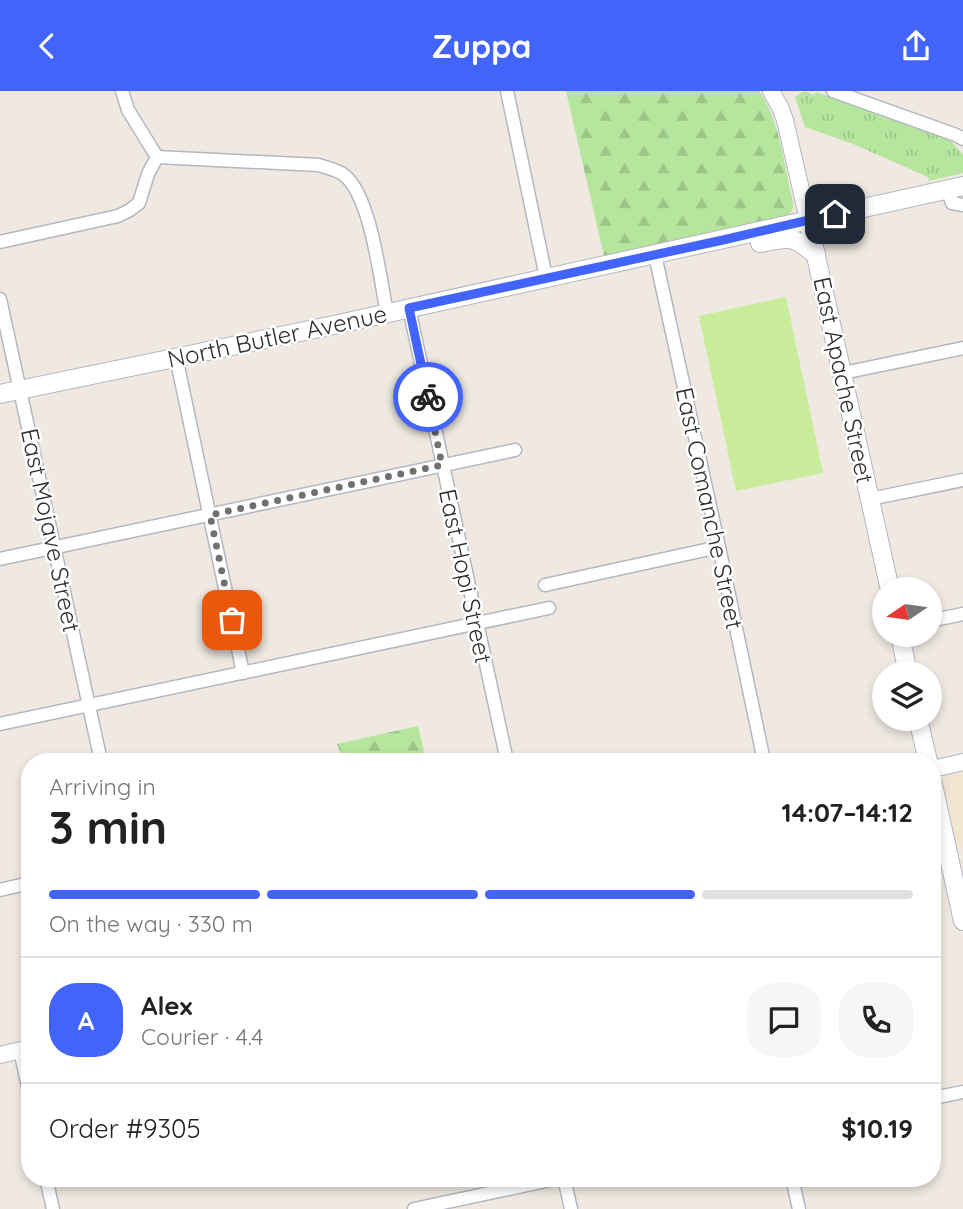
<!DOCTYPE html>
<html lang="en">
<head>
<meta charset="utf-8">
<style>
	body { margin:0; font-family:Quicksand,sans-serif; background:#f6f6f6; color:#222; height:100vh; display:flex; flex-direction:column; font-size:26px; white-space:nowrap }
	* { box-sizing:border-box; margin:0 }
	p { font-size:23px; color:#767676 }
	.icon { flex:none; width:38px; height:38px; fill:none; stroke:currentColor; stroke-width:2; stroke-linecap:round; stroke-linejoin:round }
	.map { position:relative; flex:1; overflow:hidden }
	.details { position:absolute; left:21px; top:662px; width:920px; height:434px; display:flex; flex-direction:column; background:#fff; border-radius:28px; box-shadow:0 4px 10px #0003 }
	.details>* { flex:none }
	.needle { width:46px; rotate:257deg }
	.controls { position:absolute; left:872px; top:486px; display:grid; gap:14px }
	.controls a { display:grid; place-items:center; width:70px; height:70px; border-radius:50%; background:#fff; box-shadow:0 4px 10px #0003; font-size:35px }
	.pin { position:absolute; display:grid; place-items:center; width:60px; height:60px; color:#fff; margin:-30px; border-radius:14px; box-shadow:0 4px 10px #0006 }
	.courier { position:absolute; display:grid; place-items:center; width:70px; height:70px; margin:-35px; border:5px solid #4264fb; border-radius:50%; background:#fff; color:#222; box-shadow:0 2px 9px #0007 }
	.overview em { font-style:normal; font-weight:800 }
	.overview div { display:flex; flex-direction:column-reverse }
	.overview { display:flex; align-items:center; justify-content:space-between; height:119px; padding:0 28px }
	h1 { font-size:46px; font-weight:800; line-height:52px }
	.bar { display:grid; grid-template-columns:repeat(4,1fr); gap:10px 7px; align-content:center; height:84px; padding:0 28px }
	.bar i { height:9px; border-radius:5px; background:#e0e0e0 }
	.bar .selected { background:#4264fb }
	.bar p { grid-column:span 4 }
	.line { display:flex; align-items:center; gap:18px; padding:0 28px; border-top:2px solid #e0e0e0 }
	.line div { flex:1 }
	.round { display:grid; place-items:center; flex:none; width:74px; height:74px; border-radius:28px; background:#f6f6f6 }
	header { display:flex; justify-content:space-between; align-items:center; height:91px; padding:0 28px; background:#4264fb; color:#fff; font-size:32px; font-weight:800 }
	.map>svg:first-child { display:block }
	.education { fill:#f0e6d1 }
	.grass { fill:url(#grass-tufts) }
	.forest { fill:url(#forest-firs) }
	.pitch { fill:#c9ec9a }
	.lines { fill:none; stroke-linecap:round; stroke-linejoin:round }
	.minor-casing { stroke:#b4b7c1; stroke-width:15 }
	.tertiary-casing { stroke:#b4b7c1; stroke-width:18 }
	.secondary-casing { stroke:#b4b7c1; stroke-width:20 }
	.minor { stroke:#fff; stroke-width:12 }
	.tertiary { stroke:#fff; stroke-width:16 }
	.secondary { stroke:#fff; stroke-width:18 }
	.done { stroke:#726f6d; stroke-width:7; stroke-dasharray:0 12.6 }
	.route { stroke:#4264fb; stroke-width:9 }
	.labels { text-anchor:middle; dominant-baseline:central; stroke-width:5; stroke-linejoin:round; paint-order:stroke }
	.street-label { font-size:24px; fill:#2e2e2e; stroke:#fff }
</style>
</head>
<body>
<header><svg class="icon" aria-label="back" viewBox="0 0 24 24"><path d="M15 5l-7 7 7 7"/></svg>Zuppa<svg class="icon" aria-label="share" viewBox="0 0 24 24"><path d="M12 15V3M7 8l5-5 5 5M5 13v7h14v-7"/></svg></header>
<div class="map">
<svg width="963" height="1118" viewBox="0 0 963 1118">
	<defs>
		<pattern id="grass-tufts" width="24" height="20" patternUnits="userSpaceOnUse" patternTransform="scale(1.75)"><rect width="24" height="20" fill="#b6e59e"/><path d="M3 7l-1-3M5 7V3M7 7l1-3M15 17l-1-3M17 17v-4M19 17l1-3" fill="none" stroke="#9dc588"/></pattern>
		<pattern id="forest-firs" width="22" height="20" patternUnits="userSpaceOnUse" patternTransform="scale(1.75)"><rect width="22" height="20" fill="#b6e59e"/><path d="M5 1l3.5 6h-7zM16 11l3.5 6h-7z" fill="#9dc588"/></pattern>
	</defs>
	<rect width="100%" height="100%" fill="#efe9e1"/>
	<path class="education" d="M963,681V756L957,758L942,691L947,684Z"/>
	<path class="grass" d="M804,0L814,4L816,1L951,50L963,64V82L929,90L928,86L853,53L805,36L795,6Z"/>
	<g class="forest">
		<path d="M566,0H759C779,26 785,79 793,111C794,121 789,125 780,127L604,165Z"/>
		<path d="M418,635L426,670H344L337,653Z"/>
	</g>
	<path class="pitch" d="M786,206L823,382L736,400L699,225Z"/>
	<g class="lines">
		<defs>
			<g id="minor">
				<path d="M122,0L128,19L157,66"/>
				<path d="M507,0L546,186"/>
				<path d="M833,0L956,44L963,48"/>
				<path d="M157,66L319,74C327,77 338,79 344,84C371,105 380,188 387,222"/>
				<path d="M948,99L952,112L963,114"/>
				<path d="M0,151L118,125L130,119L139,112L148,83L157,66"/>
				<path d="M655,164L719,456L764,670"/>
				<path d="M0,208L101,670"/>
				<path d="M409,217L507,670"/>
				<path d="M176,266L243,582"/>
				<path d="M843,282L963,257"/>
				<path d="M870,408L963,389"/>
				<path d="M0,468L515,359"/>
				<path d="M545,494L719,456"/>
				<path d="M929,530L963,523"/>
				<path d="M0,633L549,517"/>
				<path d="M0,799L30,792"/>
				<path d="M20,959L30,1005"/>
				<path d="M933,1007L963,1001"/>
				<path d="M46,1087L53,1118"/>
				<path d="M564,1087L571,1118"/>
				<path d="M792,1087L799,1118"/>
				<path d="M414,1118L560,1087"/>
			</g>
			<g id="tertiary">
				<path d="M771,0L780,16L785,29L808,129"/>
				<path d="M933,678L963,671"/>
				<path d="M933,762L947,759"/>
				<path d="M0,964L30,957"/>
			</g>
			<g id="secondary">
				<path d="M808,129L890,499"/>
				<path d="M760,152C791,146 792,144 816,164"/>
				<path d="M0,303L334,234L963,95"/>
				<path d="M900,544L908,583"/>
				<path d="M918,628L928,670"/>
				<path d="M933,694L963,830"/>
			</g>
		</defs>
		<use href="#minor" class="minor-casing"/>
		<use href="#tertiary" class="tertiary-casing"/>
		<use href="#secondary" class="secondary-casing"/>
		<use href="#minor" class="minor"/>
		<use href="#tertiary" class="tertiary"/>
		<use href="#secondary" class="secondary"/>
	</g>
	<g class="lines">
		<path class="done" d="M232,529L210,424L442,374L428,306"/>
		<path class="route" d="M428,306L409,217L723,149L835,123"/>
	</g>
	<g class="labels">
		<g class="street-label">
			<text transform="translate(277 245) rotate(-12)">North Butler Avenue</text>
			<text transform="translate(844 289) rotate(78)">East Apache Street</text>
			<text transform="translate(710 417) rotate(78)">East Comanche Street</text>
			<text transform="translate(51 439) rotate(78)">East Mojave Street</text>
			<text transform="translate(466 485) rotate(78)">East Hopi Street</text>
		</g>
	</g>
</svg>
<div class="controls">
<a><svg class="needle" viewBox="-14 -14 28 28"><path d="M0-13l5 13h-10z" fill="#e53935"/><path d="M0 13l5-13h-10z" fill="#767676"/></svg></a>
<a><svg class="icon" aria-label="layers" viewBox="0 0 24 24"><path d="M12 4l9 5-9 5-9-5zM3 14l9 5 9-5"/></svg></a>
</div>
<div class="pin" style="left:232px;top:529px;background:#ea580c"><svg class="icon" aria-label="bag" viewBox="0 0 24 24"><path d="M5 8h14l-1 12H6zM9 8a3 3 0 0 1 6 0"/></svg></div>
<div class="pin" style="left:835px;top:123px;background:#1f2937"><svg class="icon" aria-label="home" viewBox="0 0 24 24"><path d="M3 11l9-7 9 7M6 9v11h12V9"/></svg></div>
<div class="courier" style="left:428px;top:306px"><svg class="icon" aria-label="bike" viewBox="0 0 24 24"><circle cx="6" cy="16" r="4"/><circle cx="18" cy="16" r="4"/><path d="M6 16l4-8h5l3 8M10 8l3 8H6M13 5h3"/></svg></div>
<section class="details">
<div class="overview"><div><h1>3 min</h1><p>Arriving in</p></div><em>14:07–14:12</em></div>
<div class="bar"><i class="selected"></i><i class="selected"></i><i class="selected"></i><i></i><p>On the way · 330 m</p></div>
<div class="line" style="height:126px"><b class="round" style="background:#4264fb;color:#fff">A</b><div><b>Alex</b><p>Courier · 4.4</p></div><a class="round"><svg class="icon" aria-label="chat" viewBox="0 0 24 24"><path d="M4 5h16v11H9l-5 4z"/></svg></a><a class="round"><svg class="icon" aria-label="phone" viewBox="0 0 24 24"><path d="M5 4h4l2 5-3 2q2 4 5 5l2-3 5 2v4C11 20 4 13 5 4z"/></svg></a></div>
<div class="line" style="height:91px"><div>Order #9305</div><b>$10.19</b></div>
</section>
</div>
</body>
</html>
